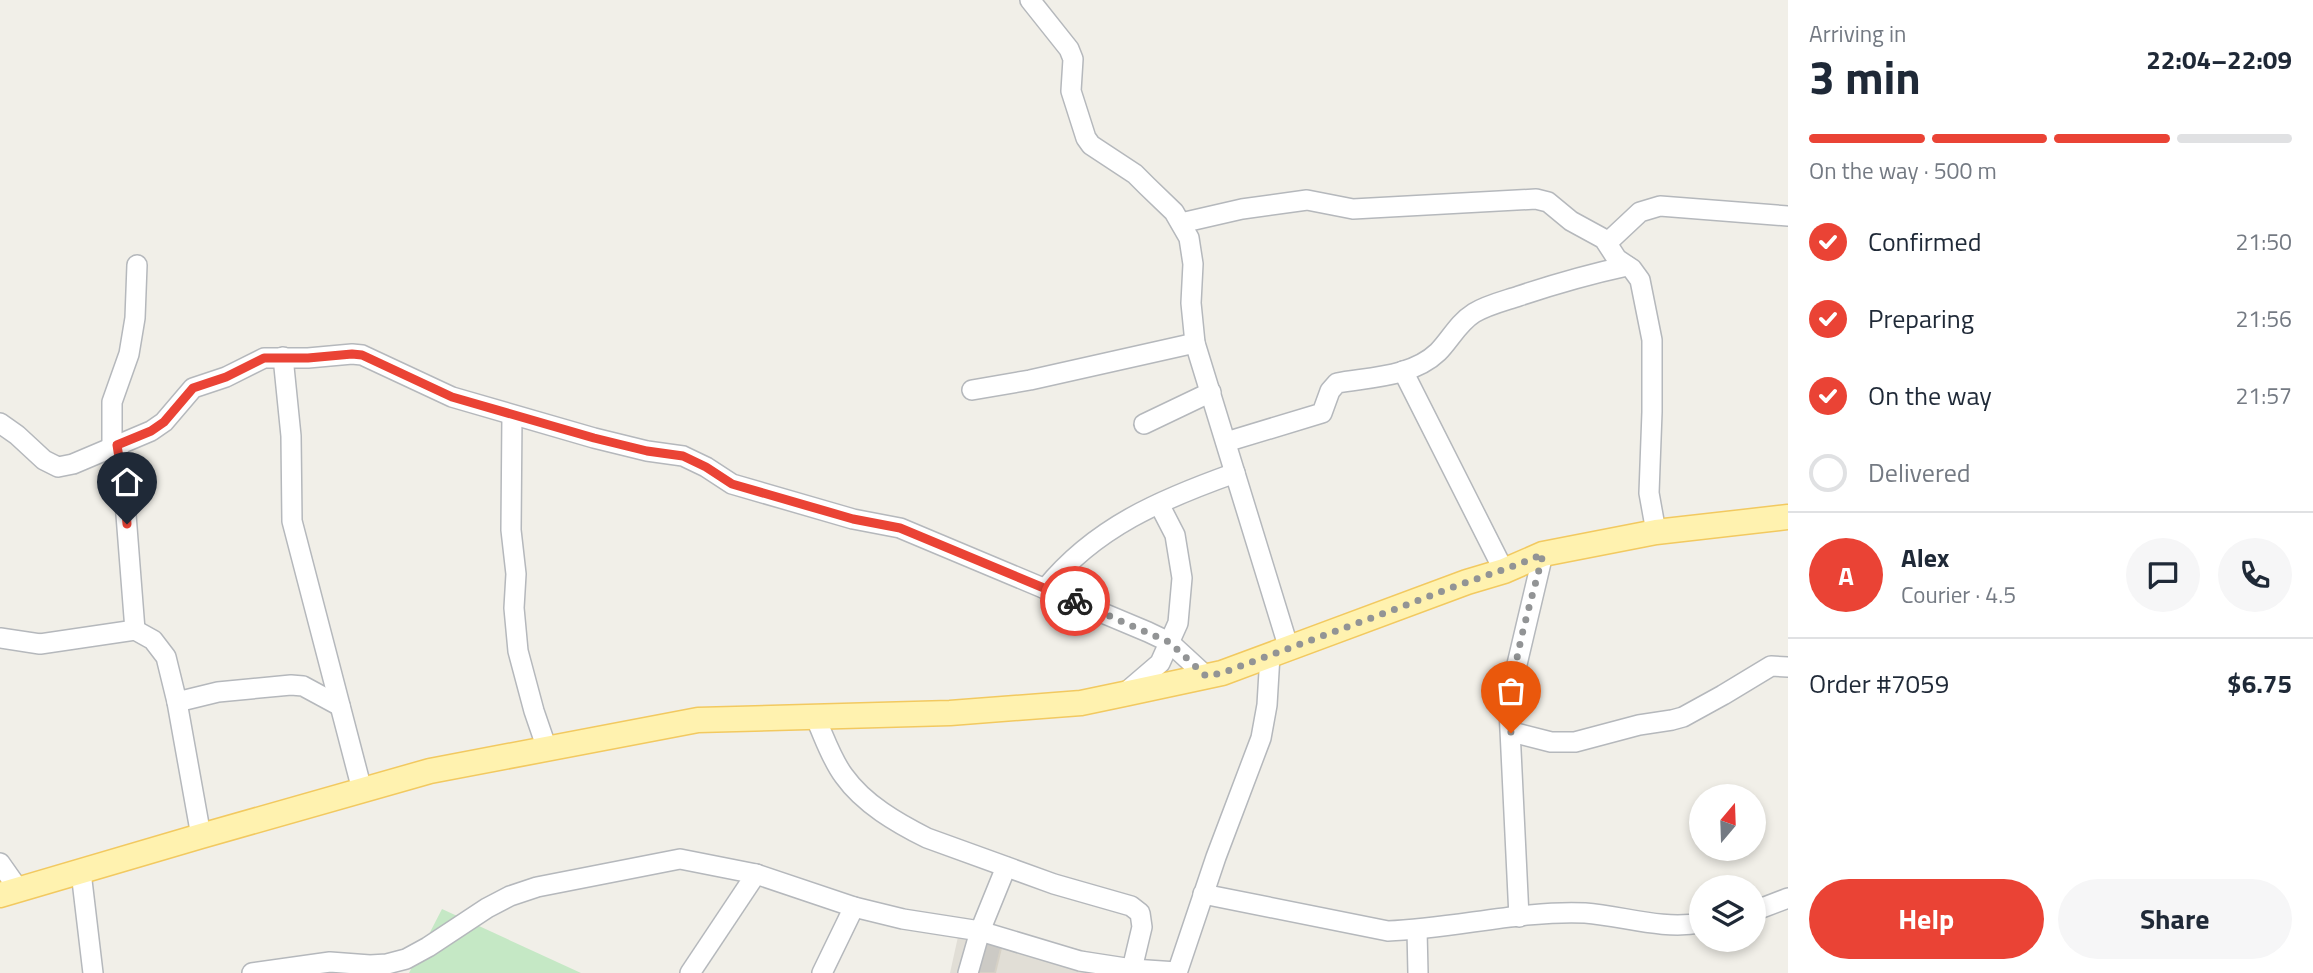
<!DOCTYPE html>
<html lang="en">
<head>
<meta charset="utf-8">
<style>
	body { margin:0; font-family:"Titillium Web",sans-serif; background:#f6f6f7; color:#1f2937; height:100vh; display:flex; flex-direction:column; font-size:26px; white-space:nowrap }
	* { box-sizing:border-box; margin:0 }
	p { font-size:23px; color:#747a83 }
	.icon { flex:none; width:38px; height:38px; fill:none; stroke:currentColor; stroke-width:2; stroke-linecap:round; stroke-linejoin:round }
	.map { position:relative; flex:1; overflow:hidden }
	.drawer { display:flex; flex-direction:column; background:#fff; width:525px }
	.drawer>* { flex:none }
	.needle { width:46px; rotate:19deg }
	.buttons { position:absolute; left:1689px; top:784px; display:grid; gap:14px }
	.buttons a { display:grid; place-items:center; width:77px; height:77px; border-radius:50%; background:#fff; box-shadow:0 4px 10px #0003; font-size:35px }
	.pin { position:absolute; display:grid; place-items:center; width:60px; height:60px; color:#fff; margin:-72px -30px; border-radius:50% 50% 50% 0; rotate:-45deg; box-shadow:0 0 7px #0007 }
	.pin .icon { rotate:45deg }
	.courier { position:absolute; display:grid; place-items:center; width:70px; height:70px; margin:-35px; border:5px solid #ea4335; border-radius:50%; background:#fff; color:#222; box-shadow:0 2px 9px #0007 }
	.summary em { font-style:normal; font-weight:700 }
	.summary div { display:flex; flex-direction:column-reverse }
	.summary { display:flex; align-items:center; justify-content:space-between; height:119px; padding:0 21px }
	h1 { font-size:46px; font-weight:700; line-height:52px }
	.bar { display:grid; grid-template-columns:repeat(4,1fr); gap:10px 7px; align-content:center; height:84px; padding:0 21px }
	.bar i { height:9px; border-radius:5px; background:#e0e1e3 }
	.bar .current { background:#ea4335 }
	.bar p { grid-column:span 4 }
	.line { display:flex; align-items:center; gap:18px; padding:0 21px; border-top:2px solid #e0e1e3 }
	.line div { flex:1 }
	.round { display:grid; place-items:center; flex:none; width:74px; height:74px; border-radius:37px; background:#f6f6f7 }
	ol { padding:0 21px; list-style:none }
	li { display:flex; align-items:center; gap:21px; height:77px }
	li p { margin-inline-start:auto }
	li .icon { padding:7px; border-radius:50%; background:#ea4335; color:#fff; stroke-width:4 }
	li:last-child { color:#747a83 }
	li i { width:38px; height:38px; border:4px solid #e0e1e3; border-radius:50% }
	.primary-button { display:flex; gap:14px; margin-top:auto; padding:14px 21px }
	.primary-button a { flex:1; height:80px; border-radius:42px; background:#ea4335; color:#fff; font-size:28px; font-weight:700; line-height:80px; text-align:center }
	.primary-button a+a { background:#f6f6f7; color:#1f2937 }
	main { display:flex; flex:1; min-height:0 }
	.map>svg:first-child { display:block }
	.education { fill:#e1ded6 }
	.green { fill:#c5e8c5 }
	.building { fill:#cccac5; stroke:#d6d1c6; stroke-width:2 }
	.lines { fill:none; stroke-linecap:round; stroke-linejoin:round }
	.minor-casing { stroke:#b5b8bc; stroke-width:22 }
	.major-casing { stroke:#f2c960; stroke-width:27 }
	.minor { stroke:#fff; stroke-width:19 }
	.major { stroke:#fff2af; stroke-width:24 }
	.done { stroke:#929495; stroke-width:7; stroke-dasharray:0 12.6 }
	.route { stroke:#ea4335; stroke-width:9 }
</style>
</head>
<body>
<main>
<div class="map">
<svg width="1788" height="973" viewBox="0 0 1788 973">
	<rect width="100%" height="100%" fill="#f1efe8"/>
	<path class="education" d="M961,923L1163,968L1162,973H950Z"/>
	<path class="green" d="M442,909L581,973H409Z"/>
	<path class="building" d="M982,939L1002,944L995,973H974Z"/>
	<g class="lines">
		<defs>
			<g id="minor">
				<path d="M1030,0L1069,49L1073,59L1071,91L1086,138L1091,145L1135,174L1147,186L1174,212L1189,238L1193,264L1191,303L1195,343L1289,649"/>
				<path d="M1181,223L1242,209L1307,200L1353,209L1536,199L1548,202L1571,221L1604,239L1617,259L1632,269L1640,280L1652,340V412L1649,493L1656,532"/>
				<path d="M1608,242L1640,212L1660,206L1788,216"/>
				<path d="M283,357L291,436L292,521L362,790"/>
				<path d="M1403,371L1504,571"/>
				<path d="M972,390L1030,380L1195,343"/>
				<path d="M512,415L511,530L516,574L514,608L518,651L534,711L547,749"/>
				<path d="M0,423L17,435L44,460L58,467L73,464L151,431L164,422L193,388L226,377L264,358H308L352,354L362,355L452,397L594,438L647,451L683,456L706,467L732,484L853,519L900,528L1148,632L1169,642L1206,676"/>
				<path d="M1144,424L1211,392"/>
				<path d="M1226,442L1322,413L1330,391L1337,383C1370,377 1412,377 1438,352C1450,340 1458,323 1474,313C1487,305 1504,301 1519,296C1555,284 1590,274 1627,266"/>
				<path d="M117,445L124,489L135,630"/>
				<path d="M112,447V402L129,354L135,318L137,265"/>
				<path d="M1045,589C1095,527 1162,499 1235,473"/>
				<path d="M0,638L40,644L135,630L153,640L166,657L177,702L201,836"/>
				<path d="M1125,693L1160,663L1178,623L1182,578L1175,535L1159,504"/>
				<path d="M177,702L218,692L291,685L303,686L340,706"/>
				<path d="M815,717C824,736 831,759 844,776C864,804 897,823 927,838L1054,884L1131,906L1140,913L1142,927L1132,969"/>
				<path d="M1512,732L1551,742H1575L1639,725L1672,720L1683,717L1723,695L1771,666L1788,667"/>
				<path d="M0,863L19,890"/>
				<path d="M81,872L93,973"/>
				<path d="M1203,894L1388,931C1452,929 1522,910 1585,913C1624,916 1661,930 1701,923"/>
				<path d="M1754,911L1788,898"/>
				<path d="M1519,917L1509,709L1514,677L1543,554"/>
				<path d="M1417,930L1418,973"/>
				<path d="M252,973L330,962L370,965L387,964L406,959L428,947L487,908L510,896L537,887L680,859L756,874L854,907L903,919L980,931L1080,961L1132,969L1177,972"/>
				<path d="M690,973L756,874"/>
				<path d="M822,973L854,907"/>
				<path d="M968,973L980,931L1006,867"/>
				<path d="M1177,973L1216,857L1261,738L1267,705L1270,655"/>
			</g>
			<path id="major" d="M0,895L201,836L430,771L698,720L950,713L1081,703L1124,694L1222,673L1467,582L1504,571L1543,554L1656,532L1788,517"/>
		</defs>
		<use href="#minor" class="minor-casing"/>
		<use href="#major" class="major-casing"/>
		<use href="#minor" class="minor"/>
		<use href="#major" class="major"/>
	</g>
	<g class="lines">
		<path class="done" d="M1075,601L1169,642L1206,676L1222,673C1297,645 1373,618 1448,589C1480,577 1512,568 1543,554C1530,608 1506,677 1511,733"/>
		<path class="route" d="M127,524L124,489L117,445L151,431L164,422L193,388L226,377L264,358H308L352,354L362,355L452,397L594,438L647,451L683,456L706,467L732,484L853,519L900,528L1075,601"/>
	</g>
</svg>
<div class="buttons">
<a><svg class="needle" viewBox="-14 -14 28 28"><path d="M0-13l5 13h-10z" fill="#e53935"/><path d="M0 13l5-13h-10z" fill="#747a83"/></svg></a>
<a><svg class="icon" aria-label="layers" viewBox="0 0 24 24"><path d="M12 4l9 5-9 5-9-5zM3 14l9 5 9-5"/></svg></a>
</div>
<div class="pin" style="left:1511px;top:733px;background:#ea580c"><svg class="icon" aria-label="bag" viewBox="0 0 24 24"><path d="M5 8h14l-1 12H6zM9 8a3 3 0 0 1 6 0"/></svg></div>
<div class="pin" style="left:127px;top:524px;background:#1f2937"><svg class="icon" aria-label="home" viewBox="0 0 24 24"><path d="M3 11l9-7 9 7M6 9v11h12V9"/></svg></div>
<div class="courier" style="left:1075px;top:601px"><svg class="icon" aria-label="bike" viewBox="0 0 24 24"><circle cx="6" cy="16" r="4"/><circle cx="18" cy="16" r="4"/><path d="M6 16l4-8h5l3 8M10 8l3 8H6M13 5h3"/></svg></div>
</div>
<section class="drawer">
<div class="summary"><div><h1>3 min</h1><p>Arriving in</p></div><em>22:04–22:09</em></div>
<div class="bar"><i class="current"></i><i class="current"></i><i class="current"></i><i></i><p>On the way · 500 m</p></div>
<ol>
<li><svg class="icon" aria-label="check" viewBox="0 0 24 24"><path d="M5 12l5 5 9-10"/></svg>Confirmed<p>21:50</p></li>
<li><svg class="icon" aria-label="check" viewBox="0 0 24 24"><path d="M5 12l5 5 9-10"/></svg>Preparing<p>21:56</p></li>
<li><svg class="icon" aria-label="check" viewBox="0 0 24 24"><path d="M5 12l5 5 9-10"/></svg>On the way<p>21:57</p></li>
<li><i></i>Delivered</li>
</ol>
<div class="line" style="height:126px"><b class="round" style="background:#ea4335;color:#fff">A</b><div><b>Alex</b><p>Courier · 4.5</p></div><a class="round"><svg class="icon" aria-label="chat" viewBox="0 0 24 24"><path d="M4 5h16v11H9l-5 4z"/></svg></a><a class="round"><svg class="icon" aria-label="phone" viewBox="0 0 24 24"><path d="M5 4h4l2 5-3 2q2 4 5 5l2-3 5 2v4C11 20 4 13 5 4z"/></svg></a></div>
<div class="line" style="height:91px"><div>Order #7059</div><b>$6.75</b></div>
<div class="primary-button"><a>Help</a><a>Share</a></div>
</section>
</main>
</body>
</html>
